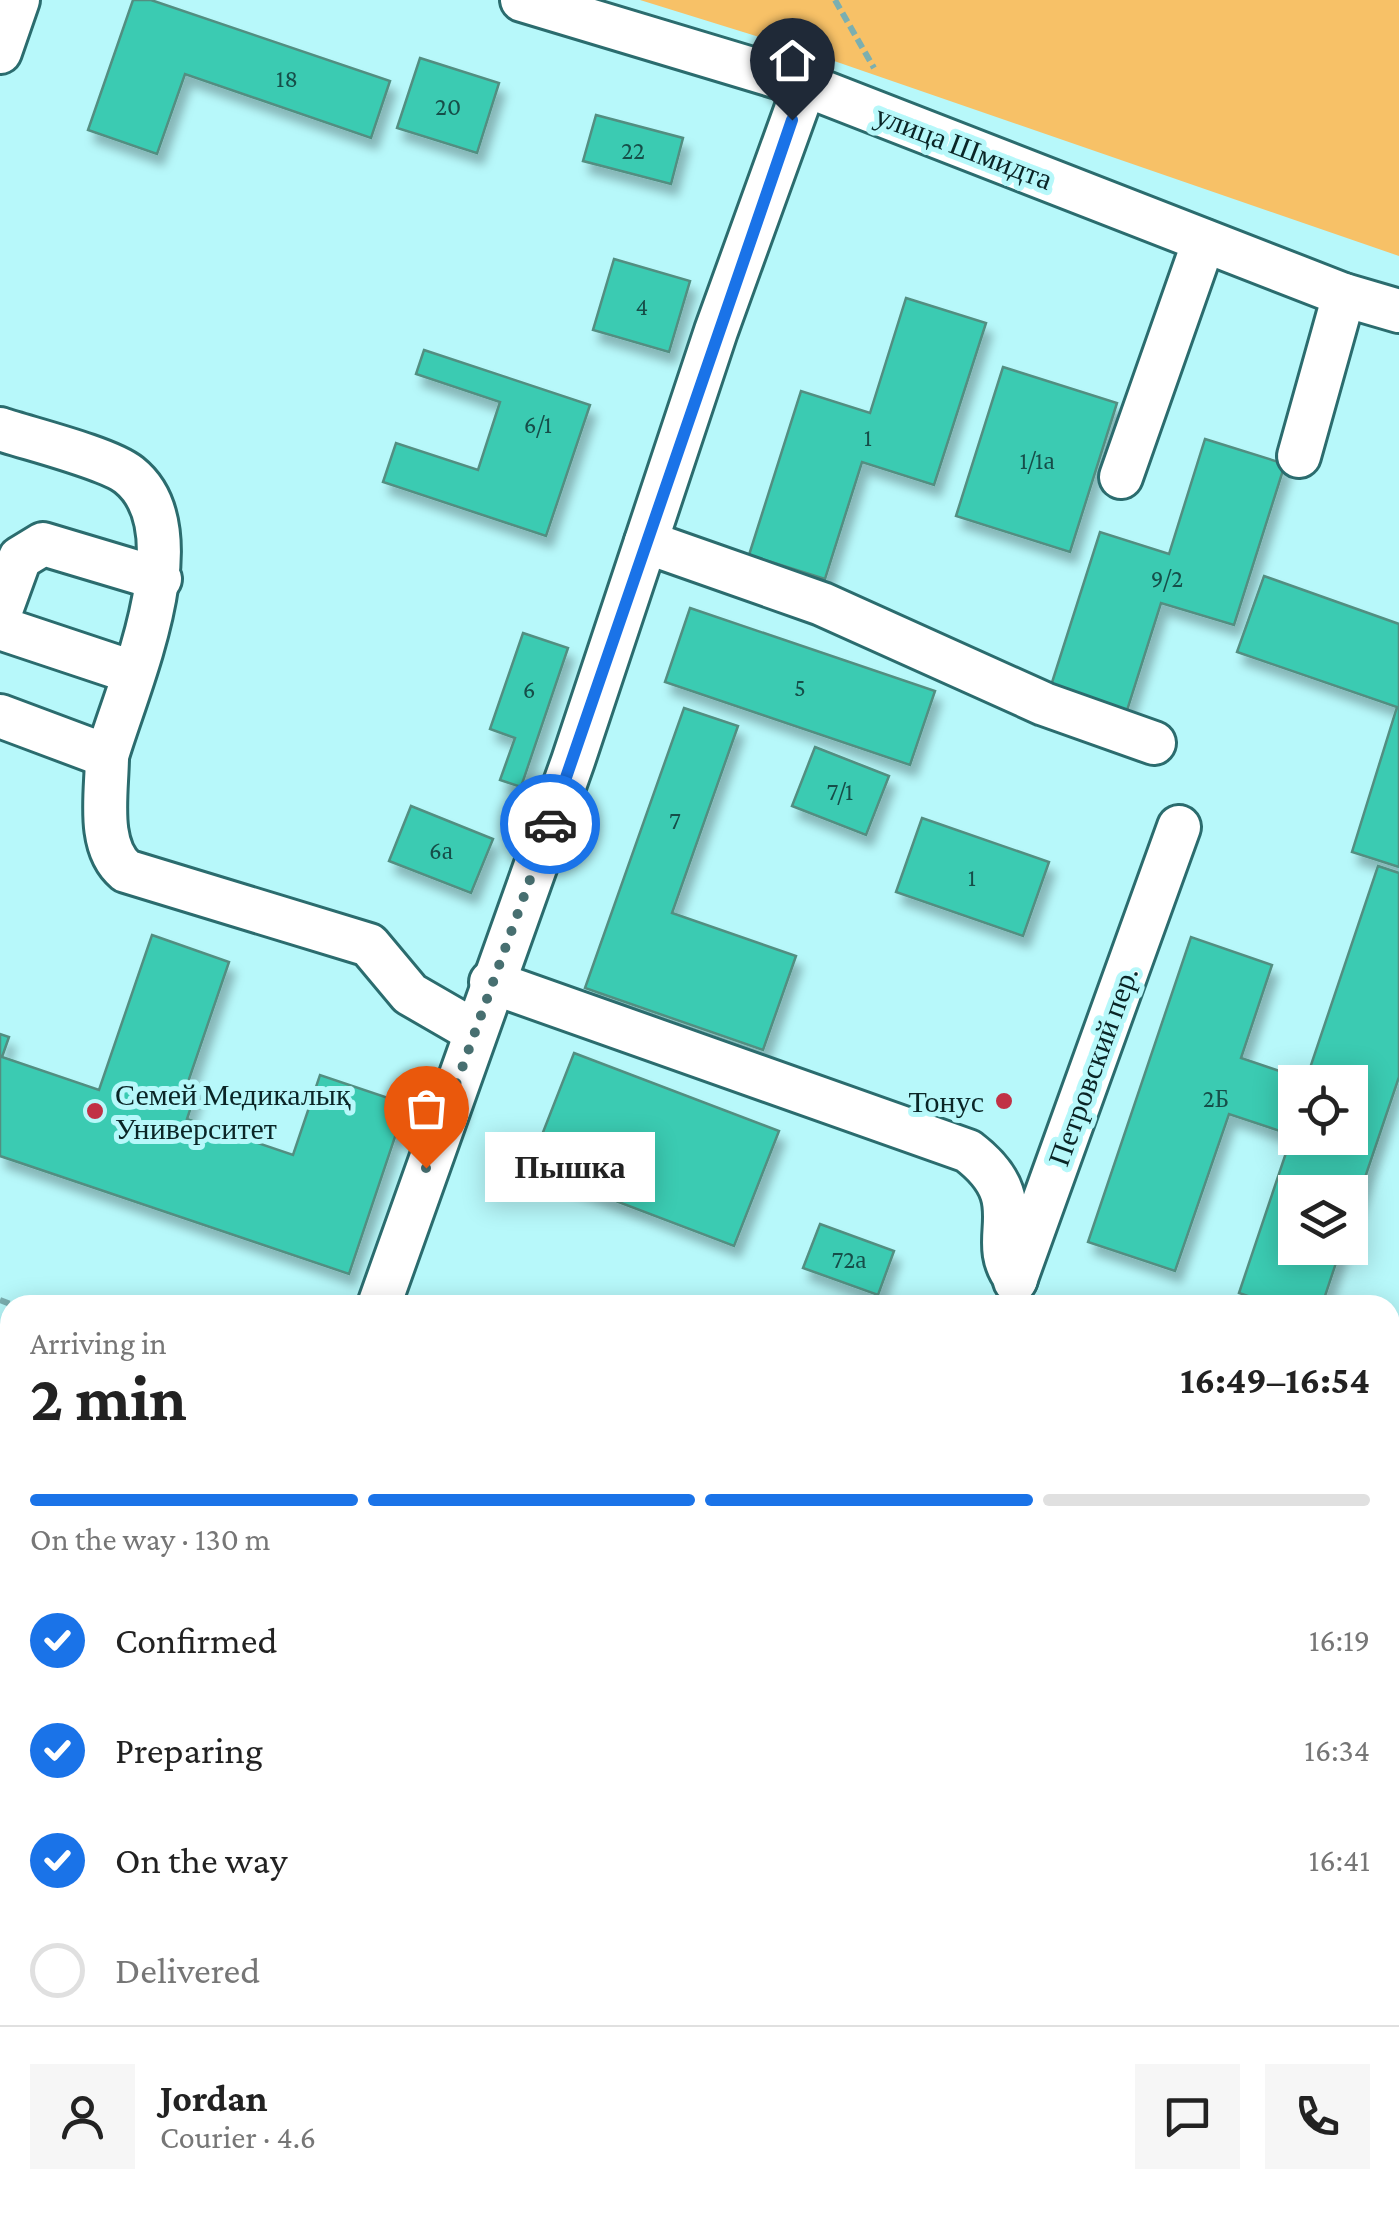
<!DOCTYPE html>
<html lang="en">
<head>
<meta charset="utf-8">
<style>
	body { margin:0; font-family:"Crimson Pro",serif; background:#f6f6f6; color:#222; height:100vh; display:flex; flex-direction:column; font-size:38px; white-space:nowrap }
	* { box-sizing:border-box; margin:0 }
	p { font-size:32px; color:#767676 }
	.icon { flex:none; width:55px; height:55px; fill:none; stroke:currentColor; stroke-width:2; stroke-linecap:round; stroke-linejoin:round }
	.map { position:relative; flex:1; overflow:hidden }
	.side { position:absolute; left:0px; top:1295px; width:1400px; height:930px; display:flex; flex-direction:column; background:#fff; border-radius:30px 30px 0 0; box-shadow:0 5px 25px #0003 }
	.side>* { flex:none }
	.controls { position:absolute; left:1278px; top:1065px; display:grid; gap:20px }
	.controls a { display:grid; place-items:center; width:90px; height:90px; border-radius:0px; background:#fff; box-shadow:0 5px 25px #0003; font-size:50px }
	.pin { position:absolute; display:grid; place-items:center; width:85px; height:85px; color:#fff; margin:-102px -42px; border-radius:50% 50% 50% 0; rotate:-45deg; box-shadow:0 0 10px #0007 }
	.pin .icon { rotate:45deg }
	.courier { position:absolute; display:grid; place-items:center; width:100px; height:100px; margin:-50px; border:8px solid #1a73e8; border-radius:50%; background:#fff; color:#222; box-shadow:0 2px 12px #0007 }
	.bubble { position:absolute; height:70px; border-radius:0px; background:#fff; box-shadow:0 5px 25px #0003; font-size:32px; font-weight:700; line-height:70px; text-align:center }
	.summary em { font-style:normal; font-weight:700 }
	.summary div { display:flex; flex-direction:column-reverse }
	.summary { display:flex; align-items:center; justify-content:space-between; height:170px; padding:0 30px }
	h1 { font-size:65px; font-weight:700; line-height:75px }
	.bar { display:grid; grid-template-columns:repeat(4,1fr); gap:15px 10px; align-content:center; height:120px; padding:0 30px }
	.bar i { height:12px; border-radius:8px; background:#e0e0e0 }
	.bar .selected { background:#1a73e8 }
	.bar p { grid-column:span 4 }
	.line { display:flex; align-items:center; gap:25px; padding:0 30px; border-top:2px solid #e0e0e0 }
	.line div { flex:1 }
	.round { display:grid; place-items:center; flex:none; width:105px; height:105px; border-radius:0px; background:#f6f6f6 }
	ol { padding:0 30px; list-style:none }
	li { display:flex; align-items:center; gap:30px; height:110px }
	li p { margin-inline-start:auto }
	li .icon { padding:10px; border-radius:50%; background:#1a73e8; color:#fff; stroke-width:4 }
	li:last-child { color:#767676 }
	li i { width:55px; height:55px; border:5px solid #e0e0e0; border-radius:50% }
	.map>svg:first-child { display:block }
	.grass { fill:url(#grass-dots) }
	.park { fill:#f7c167 }
	.building { fill:#3bcbb2; stroke:#528e81; stroke-width:2.5; fill-rule:evenodd; filter:url(#shadow) }
	.lines { fill:none; stroke-linecap:round; stroke-linejoin:round }
	.minor-casing { stroke:#2b6c6e; stroke-width:48 }
	.major-casing { stroke:#2b6c6e; stroke-width:58 }
	.path { stroke:#7bafb0; stroke-width:6; stroke-dasharray:10 5; stroke-linecap:butt }
	.minor { stroke:#fff; stroke-width:42 }
	.major { stroke:#fff; stroke-width:52 }
	.done { stroke:#476f70; stroke-width:10; stroke-dasharray:0 18 }
	.route { stroke:#1a73e8; stroke-width:12 }
	.poi-dot { fill:#c13145; stroke:#b7f8fa; stroke-width:4 }
	.labels { text-anchor:middle; dominant-baseline:central; stroke-width:10; stroke-linejoin:round; paint-order:stroke }
	.number-label { font-size:25px; fill:#164e49 }
	.street-label { font-size:30px; fill:#0a2526; stroke:#b7f8fa }
	.poi-label { font-size:30px; fill:#0a2526; stroke:#b7f8fa; text-anchor:start }
</style>
</head>
<body>
<div class="map">
<svg width="1399" height="2225" viewBox="0 0 1399 2225">
	<defs>
		<pattern id="grass-dots" width="8" height="8" patternUnits="userSpaceOnUse" patternTransform="scale(2.5)"><rect width="8" height="8" fill="#f7c167"/><path d="M2 2h.1M6 6h.1" fill="none" stroke="#d2a659" stroke-width="1.8" stroke-linecap="round"/></pattern>
		<filter id="shadow"><feDropShadow dx="6" dy="11" stdDeviation="5" flood-color="#0004"/></filter>
	</defs>
	<rect width="100%" height="100%" fill="#b7f8fa"/>
	<path class="grass" d="M1399,2159V2225H1379L1382,2215H1390V2189Z"/>
	<g class="park">
		<path d="M640,0H1399V256L811,53Z"/>
		<path d="M126,2215H943L940,2225H123Z"/>
	</g>
	<g class="building">
		<path d="M133,0H151L390,81L371,138L185,74L157,154L88,130Z"/>
		<path d="M420,58L499,83L477,153L397,128Z"/>
		<path d="M596,115L683,138L671,184L583,161Z"/>
		<path d="M614,259L690,281L669,352L593,330Z"/>
		<path d="M906,298L986,323L934,485L862,462L825,579L749,555L801,391L870,413Z"/>
		<path d="M424,350L590,405L546,536L383,482L396,443L478,470L500,402L416,374Z"/>
		<path d="M1003,367L1117,403L1070,552L956,516Z"/>
		<path d="M1205,439L1285,464L1234,625L1161,603L1124,720L1048,695L1100,532L1169,554Z"/>
		<path d="M1264,576L1399,624V867L1352,852L1397,707L1237,652Z"/>
		<path d="M690,608L935,691L910,765L665,682Z"/>
		<path d="M523,633L568,648L521,787L500,780L515,738L490,729Z"/>
		<path d="M684,708L738,726L672,913L796,956L763,1050L585,988Z"/>
		<path d="M815,747L889,776L866,835L792,806Z"/>
		<path d="M411,806L493,839L471,893L389,861Z"/>
		<path d="M922,818L1049,862L1023,936L896,892Z"/>
		<path d="M1378,866L1399,873V1077L1350,1222V1192H1295V1248H1341L1322,1305H1274L1239,1293L1292,1135L1229,1114L1175,1271L1088,1242L1191,937L1272,965L1241,1058L1306,1080ZM1295,1082H1350V1138H1295Z"/>
		<path d="M152,935L229,962L187,1085L197,1089L187,1119L293,1155L320,1075L406,1104L349,1274L0,1156V1034L9,1037L2,1057L99,1090Z"/>
		<path d="M574,1053L779,1131L734,1246L529,1168Z"/>
		<path d="M820,1224L894,1251L878,1295L803,1268Z"/>
		<path d="M0,1445L10,1449V1565L0,1592Z"/>
		<path d="M8,1642H10V1711L0,1708V1666Z"/>
		<path d="M0,1802L10,1805V1844L0,1841Z"/>
		<path d="M0,1980L10,1984V2119L0,2147Z"/>
		<path d="M313,2215H796L793,2225H309Z"/>
		<path d="M1008,2215H1093L1090,2225H1005Z"/>
	</g>
	<g class="lines">
		<defs>
			<g id="minor">
				<path d="M522,0L805,85L1344,295L1399,311"/>
				<path d="M0,52L18,0"/>
				<path d="M0,429C30,439 108,458 129,475C199,531 127,687 107,756L0,716"/>
				<path d="M1299,456L1344,295"/>
				<path d="M1121,477L1204,241"/>
				<path d="M646,542L822,604L1044,704L1154,743"/>
				<path d="M0,613L20,558L43,544L160,579"/>
				<path d="M0,628L132,672"/>
				<path d="M107,756C107,792 96,846 126,871L369,945L410,994L474,1031"/>
				<path d="M491,982L968,1151C1036,1203 983,1237 1016,1279"/>
				<path d="M1015,1281L1179,827"/>
				<path d="M379,1305L573,761L716,331L805,85"/>
				<path d="M44,2225L47,2215"/>
			</g>
			<g id="major">
				<path d="M0,1375L10,1378"/>
				<path d="M1390,1666L1399,1638"/>
				<path d="M1390,1824L1399,1806"/>
				<path d="M1390,1896L1399,1900"/>
				<path d="M1390,2023L1399,2018"/>
				<path d="M1197,2225L1201,2215"/>
			</g>
		</defs>
		<use href="#minor" class="minor-casing"/>
		<use href="#major" class="major-casing"/>
		<g class="path">
			<path d="M835,0L874,68"/>
			<path d="M0,1300L13,1305"/>
			<path d="M0,1436L10,1440"/>
		</g>
		<use href="#minor" class="minor"/>
		<use href="#major" class="major"/>
	</g>
	<g class="lines">
		<path class="done" d="M426,1168L550,824"/>
		<path class="route" d="M550,824L792,120"/>
	</g>
	<g class="poi-dot">
		<circle cx="1004" cy="1101" r="10"/>
		<circle cx="95" cy="1111" r="10"/>
	</g>
	<g class="labels">
		<g class="number-label">
			<text x="287" y="78">18</text>
			<text x="448" y="106">20</text>
			<text x="633" y="150">22</text>
			<text x="642" y="306">4</text>
			<text x="538" y="424">6/1</text>
			<text x="868" y="437">1</text>
			<text x="1037" y="460">1/1а</text>
			<text x="1167" y="578">9/2</text>
			<text x="800" y="687">5</text>
			<text x="529" y="689">6</text>
			<text x="840" y="791">7/1</text>
			<text x="675" y="820">7</text>
			<text x="441" y="850">6а</text>
			<text x="972" y="877">1</text>
			<text x="1216" y="1098">2Б</text>
			<text x="849" y="1259">72а</text>
		</g>
		<g class="street-label">
			<text transform="translate(964 147) rotate(21)">улица Шмидта</text>
			<text transform="translate(1093 1066) rotate(-70)">Петровский пер.</text>
		</g>
		<g class="poi-label">
			<text x="115" y="1094">Семей Медикалық<tspan x="115" dy="34">Университет</tspan></text>
			<text x="984" y="1101" text-anchor="end">Тонус</text>
		</g>
	</g>
</svg>
<div class="controls">
<a><svg class="icon" aria-label="locate" viewBox="0 0 24 24"><circle cx="12" cy="12" r="6"/><path d="M12 2v4M12 18v4M2 12h4M18 12h4"/></svg></a>
<a><svg class="icon" aria-label="layers" viewBox="0 0 24 24"><path d="M12 4l9 5-9 5-9-5zM3 14l9 5 9-5"/></svg></a>
</div>
<div class="pin" style="left:426px;top:1168px;background:#ea580c"><svg class="icon" aria-label="bag" viewBox="0 0 24 24"><path d="M5 8h14l-1 12H6zM9 8a3 3 0 0 1 6 0"/></svg></div>
<div class="pin" style="left:792px;top:120px;background:#1f2937"><svg class="icon" aria-label="home" viewBox="0 0 24 24"><path d="M3 11l9-7 9 7M6 9v11h12V9"/></svg></div>
<div class="courier" style="left:550px;top:824px"><svg class="icon" aria-label="car" viewBox="0 0 24 24"><path d="M5 17H2v-5l4-1 3-4h7l3 4 3 1v5h-3M9 17h6M6 11h13"/><circle cx="7" cy="17" r="2"/><circle cx="17" cy="17" r="2"/></svg></div>
<div class="bubble" style="left:485px;top:1132px;width:170px">Пышка</div>
<section class="side">
<div class="summary"><div><h1>2 min</h1><p>Arriving in</p></div><em>16:49–16:54</em></div>
<div class="bar"><i class="selected"></i><i class="selected"></i><i class="selected"></i><i></i><p>On the way · 130 m</p></div>
<ol>
<li><svg class="icon" aria-label="check" viewBox="0 0 24 24"><path d="M5 12l5 5 9-10"/></svg>Confirmed<p>16:19</p></li>
<li><svg class="icon" aria-label="check" viewBox="0 0 24 24"><path d="M5 12l5 5 9-10"/></svg>Preparing<p>16:34</p></li>
<li><svg class="icon" aria-label="check" viewBox="0 0 24 24"><path d="M5 12l5 5 9-10"/></svg>On the way<p>16:41</p></li>
<li><i></i>Delivered</li>
</ol>
<div class="line" style="height:180px"><a class="round"><svg class="icon" aria-label="person" viewBox="0 0 24 24"><circle cx="12" cy="8" r="4"/><path d="M4 21q1-7 8-7t8 7"/></svg></a><div><b>Jordan</b><p>Courier · 4.6</p></div><a class="round"><svg class="icon" aria-label="chat" viewBox="0 0 24 24"><path d="M4 5h16v11H9l-5 4z"/></svg></a><a class="round"><svg class="icon" aria-label="phone" viewBox="0 0 24 24"><path d="M5 4h4l2 5-3 2q2 4 5 5l2-3 5 2v4C11 20 4 13 5 4z"/></svg></a></div>
</section>
</div>
</body>
</html>
